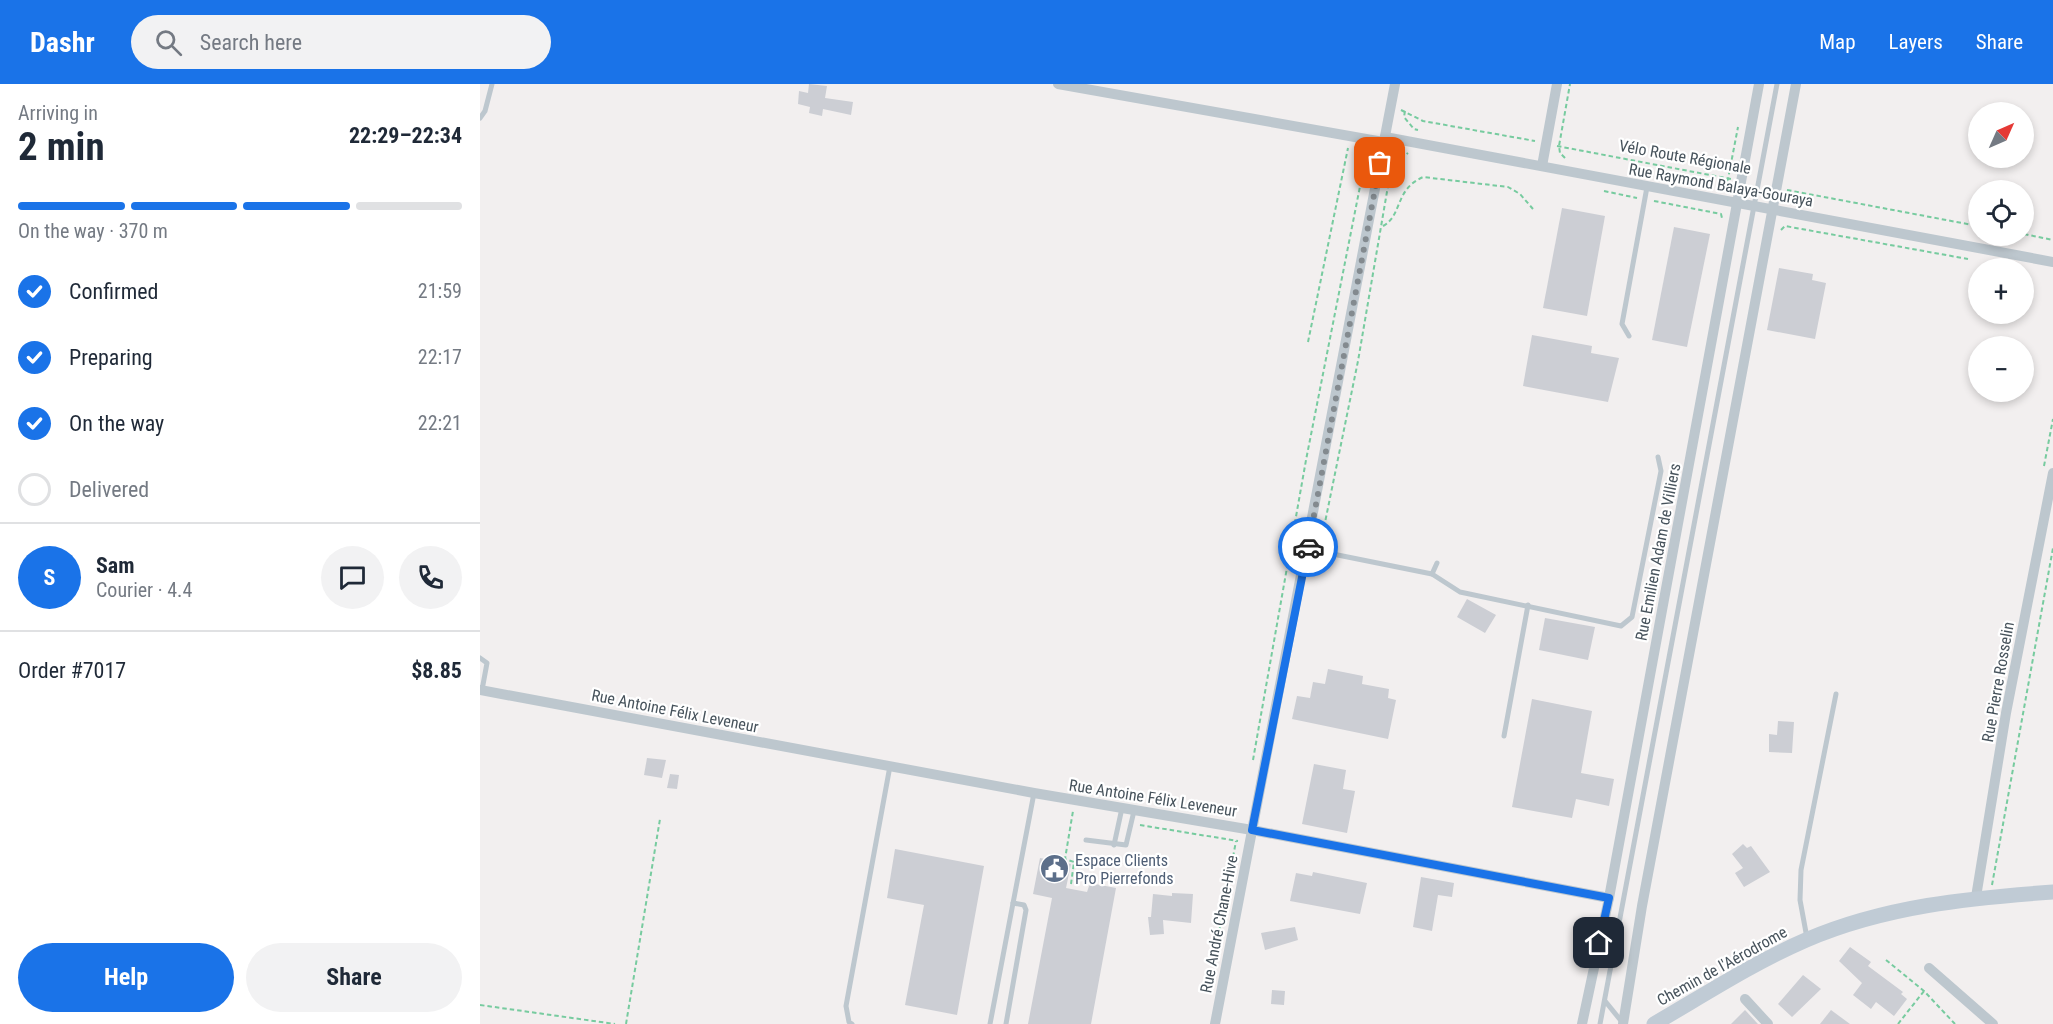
<!DOCTYPE html>
<html lang="en">
<head>
<meta charset="utf-8">
<style>
	body { margin:0; font-family:"Roboto Condensed",sans-serif; background:#f2f2f3; color:#1f2937; height:100vh; display:flex; flex-direction:column; font-size:22px; white-space:nowrap }
	* { box-sizing:border-box; margin:0 }
	p { font-size:20px; color:#747a83 }
	.icon { flex:none; width:33px; height:33px; fill:none; stroke:currentColor; stroke-width:2; stroke-linecap:round; stroke-linejoin:round }
	.map { position:relative; flex:1; overflow:hidden }
	.panel { display:flex; flex-direction:column; background:#fff; width:480px }
	.panel>* { flex:none }
	.needle { width:39px; rotate:45deg }
	.controls { position:absolute; left:1488px; top:18px; display:grid; gap:12px }
	.controls a { display:grid; place-items:center; width:66px; height:66px; border-radius:50%; background:#fff; box-shadow:0 3px 9px #0003; font-size:30px }
	.pin { position:absolute; display:grid; place-items:center; width:51px; height:51px; color:#fff; margin:-26px; border-radius:12px; box-shadow:0 3px 9px #0006 }
	.courier { position:absolute; display:grid; place-items:center; width:60px; height:60px; margin:-30px; border:4px solid #1a73e8; border-radius:50%; background:#fff; color:#222; box-shadow:0 2px 8px #0007 }
	.headline em { font-style:normal; font-weight:700 }
	.headline div { display:flex; flex-direction:column-reverse }
	.headline { display:flex; align-items:center; justify-content:space-between; height:102px; padding:0 18px }
	h1 { font-size:39px; font-weight:700; line-height:45px }
	.bar { display:grid; grid-template-columns:repeat(4,1fr); gap:9px 6px; align-content:center; height:72px; padding:0 18px }
	.bar i { height:8px; border-radius:4px; background:#e0e1e3 }
	.bar .current { background:#1a73e8 }
	.bar p { grid-column:span 4 }
	.line { display:flex; align-items:center; gap:15px; padding:0 18px; border-top:2px solid #e0e1e3 }
	.line div { flex:1 }
	.round { display:grid; place-items:center; flex:none; width:63px; height:63px; border-radius:32px; background:#f2f2f3 }
	ol { padding:0 18px; list-style:none }
	li { display:flex; align-items:center; gap:18px; height:66px }
	li p { margin-inline-start:auto }
	li .icon { padding:6px; border-radius:50%; background:#1a73e8; color:#fff; stroke-width:4 }
	li:last-child { color:#747a83 }
	li i { width:33px; height:33px; border:3px solid #e0e1e3; border-radius:50% }
	.primary-button { display:flex; gap:12px; margin-top:auto; padding:12px 18px }
	.primary-button a { flex:1; height:69px; border-radius:36px; background:#1a73e8; color:#fff; font-size:24px; font-weight:700; line-height:69px; text-align:center }
	.primary-button a+a { background:#f2f2f3; color:#1f2937 }
	header { display:flex; align-items:center; gap:36px; box-sizing:border-box; height:84px; padding:0 30px; background:#1a73e8; color:#fff }
	header strong { font-size:28px }
	nav { display:flex; gap:33px; margin-inline-start:auto; font-size:21px }
	.search { width:420px; height:54px; background:#f2f2f3; display:flex; align-items:center; gap:15px; box-sizing:border-box; padding:0 21px; border-radius:33px; color:#747a83; font-size:22px }
	main { display:flex; flex:1; min-height:0 }
	.map>svg:first-child { display:block }
	.building { fill:#ccced4 }
	.lines { fill:none; stroke-linecap:round; stroke-linejoin:round }
	.path { stroke:#77cb9f; stroke-width:2; stroke-dasharray:4.5 3; stroke-linecap:butt }
	.service { stroke:#bdc7ce; stroke-width:5 }
	.minor { stroke:#bdc7ce; stroke-width:10 }
	.secondary { stroke:#c0cbd5; stroke-width:15 }
	.done { stroke:#838a8f; stroke-width:6; stroke-dasharray:0 10.8 }
	.route { stroke:#1a73e8; stroke-width:8 }
	.labels { text-anchor:middle; dominant-baseline:central; stroke-width:4.5; stroke-linejoin:round; paint-order:stroke }
	.street-label { font-size:16px; fill:#47535c; stroke:#fff }
	.service-label { font-size:16px; fill:#4e5e75; stroke:#fff; text-anchor:start }
</style>
</head>
<body>
<header>
<strong>Dashr</strong>
<div class="search"><svg class="icon" aria-label="search" viewBox="0 0 24 24"><circle cx="10" cy="10" r="6"/><path d="M15 15l6 6"/></svg>Search here</div>
<nav><a>Map</a><a>Layers</a><a>Share</a></nav>
</header>
<main>
<section class="panel">
<div class="headline"><div><h1>2 min</h1><p>Arriving in</p></div><em>22:29–22:34</em></div>
<div class="bar"><i class="current"></i><i class="current"></i><i class="current"></i><i></i><p>On the way · 370 m</p></div>
<ol>
<li><svg class="icon" aria-label="check" viewBox="0 0 24 24"><path d="M5 12l5 5 9-10"/></svg>Confirmed<p>21:59</p></li>
<li><svg class="icon" aria-label="check" viewBox="0 0 24 24"><path d="M5 12l5 5 9-10"/></svg>Preparing<p>22:17</p></li>
<li><svg class="icon" aria-label="check" viewBox="0 0 24 24"><path d="M5 12l5 5 9-10"/></svg>On the way<p>22:21</p></li>
<li><i></i>Delivered</li>
</ol>
<div class="line" style="height:108px"><b class="round" style="background:#1a73e8;color:#fff">S</b><div><b>Sam</b><p>Courier · 4.4</p></div><a class="round"><svg class="icon" aria-label="chat" viewBox="0 0 24 24"><path d="M4 5h16v11H9l-5 4z"/></svg></a><a class="round"><svg class="icon" aria-label="phone" viewBox="0 0 24 24"><path d="M5 4h4l2 5-3 2q2 4 5 5l2-3 5 2v4C11 20 4 13 5 4z"/></svg></a></div>
<div class="line" style="height:78px"><div>Order #7017</div><b>$8.85</b></div>
<div class="primary-button"><a>Help</a><a>Share</a></div>
</section>
<div class="map">
<svg width="1573" height="940" viewBox="0 0 1573 940">
	<rect width="100%" height="100%" fill="#f2efef"/>
	<g class="building">
		<path d="M329,0L347,2L345,14L373,18L371,31L343,25L342,32L329,29L330,23L318,20L319,7L328,9Z"/>
		<path d="M1082,124L1125,132L1107,232L1063,224Z"/>
		<path d="M1194,143L1230,150L1207,263L1172,256Z"/>
		<path d="M1299,184L1333,190L1332,196L1346,199L1335,255L1287,246Z"/>
		<path d="M1052,251L1112,262L1111,269L1139,274L1128,318L1043,302Z"/>
		<path d="M987,515L1016,531L1005,549L977,533Z"/>
		<path d="M1065,534L1115,543L1108,576L1059,566Z"/>
		<path d="M848,585L883,592L882,600L909,605L908,614L916,616L908,655L812,635L817,612L830,614L833,598L845,600Z"/>
		<path d="M1052,615L1112,627L1101,689L1134,695L1129,722L1096,715L1092,734L1032,723Z"/>
		<path d="M1298,637L1314,638L1312,669L1289,668V650L1297,651Z"/>
		<path d="M167,674L186,676L182,694L164,691Z"/>
		<path d="M834,680L866,686L863,705L875,707L867,749L822,740Z"/>
		<path d="M190,690L199,691L197,705L187,704Z"/>
		<path d="M1263,760L1267,764L1271,762L1290,788L1264,803L1255,789L1263,784L1252,770Z"/>
		<path d="M415,765L504,782L477,931L425,921L444,821L407,814Z"/>
		<path d="M560,774L591,780L586,804L607,808L610,799L636,804L611,940H548L572,814L553,810Z"/>
		<path d="M833,788L887,799L880,830L810,817L816,789L832,792Z"/>
		<path d="M941,793L974,799L972,813L958,811L952,847L933,843Z"/>
		<path d="M692,809L713,810L711,839L683,836L684,850L670,851L668,833H671L673,810L692,812Z"/>
		<path d="M815,843L818,856L785,866L781,849Z"/>
		<path d="M1370,863L1391,878L1388,882L1423,908L1421,910L1427,915L1414,932L1396,918L1391,925L1373,911L1382,899L1359,877Z"/>
		<path d="M1323,891L1341,905L1312,933L1298,920Z"/>
		<path d="M792,906L805,907L804,921L791,920Z"/>
		<path d="M1265,926L1278,940H1251Z"/>
		<path d="M1351,926L1370,940H1340Z"/>
	</g>
	<g class="lines">
		<g class="path">
			<path d="M921,26L943,37L1055,57"/>
			<path d="M925,27L924,33L934,45L938,46"/>
			<path d="M1077,62L1251,95"/>
			<path d="M1085,74L1080,69L1079,62L1090,0"/>
			<path d="M909,84L928,69"/>
			<path d="M1243,104L1248,95L1258,43"/>
			<path d="M1307,106L1498,142"/>
			<path d="M1124,107L1157,114"/>
			<path d="M1174,117L1236,129L1241,130L1242,134"/>
			<path d="M903,142C923,131 914,106 943,93L1028,103L1040,110L1053,125"/>
			<path d="M1301,146L1305,142L1488,175"/>
			<path d="M1544,150L1573,156"/>
			<path d="M828,258L868,64"/>
			<path d="M1564,382L1573,335"/>
			<path d="M841,458L878,277L909,96"/>
			<path d="M773,676L826,376L886,72L891,68"/>
			<path d="M660,741L758,757"/>
			<path d="M591,800L594,778L585,775L593,727"/>
			<path d="M1512,801L1573,464"/>
			<path d="M738,854L756,757"/>
			<path d="M1406,876L1444,907L1475,940"/>
			<path d="M0,921L135,940"/>
			<path d="M146,940L180,735"/>
			<path d="M1418,940L1444,907"/>
		</g>
		<g class="service">
			<path d="M0,34L5,27L12,0"/>
			<path d="M1149,252L1142,240L1167,103"/>
			<path d="M828,465L952,490"/>
			<path d="M957,479L952,490L980,508L1141,542L1152,533L1181,387L1178,373"/>
			<path d="M0,574L7,579L2,606"/>
			<path d="M1024,652L1048,521"/>
			<path d="M606,756L646,761L654,727"/>
			<path d="M634,761L642,724"/>
			<path d="M1327,854L1320,816L1321,786L1356,610"/>
			<path d="M1125,917L1142,938"/>
			<path d="M372,940L369,938L366,922L410,682"/>
			<path d="M510,940L554,709"/>
			<path d="M526,940L546,826L544,821L533,819"/>
			<path d="M1120,940L1297,0"/>
		</g>
		<g class="minor">
			<path d="M578,0L903,58"/>
			<path d="M905,53L1573,178"/>
			<path d="M1062,82L1077,0"/>
			<path d="M0,606L554,709L772,746L1129,814"/>
			<path d="M1496,813L1526,629L1573,389"/>
			<path d="M1449,884L1513,940"/>
			<path d="M1265,915L1288,940"/>
			<path d="M735,940L915,0"/>
			<path d="M1102,940L1129,814L1279,0"/>
			<path d="M1143,940L1162,822L1316,0"/>
		</g>
		<path class="secondary" d="M1174,940C1224,911 1273,879 1326,856C1405,822 1489,814 1573,808"/>
	</g>
	<g class="lines">
		<path class="done" d="M828,463L900,79"/>
		<path class="route" d="M828,463L772,746L1129,814L1119,859"/>
	</g>
	<defs>
		<symbol id="civic-disc" viewBox="-11 -11 22 22"><circle r="9.5" fill="#5c6f8a" stroke="#fff"/><path d="M-.6-6.5H3V-4.5H.6V-3L4-1V1h2V6H-6V1h2V-1L-.6-3ZM-1.2 2.5V6h2.4V2.5Z" fill="#fff"/></symbol>
	</defs>
	<g fill-rule="evenodd">
		<use href="#civic-disc" x="558" y="768" width="33" height="33"/>
	</g>
	<g class="labels">
		<g class="street-label">
			<text transform="translate(1205 73) rotate(10)">Vélo Route Régionale</text>
			<text transform="translate(1241 101) rotate(10)">Rue Raymond Balaya-Gouraya</text>
			<text transform="translate(1178 468) rotate(-79)">Rue Emilien Adam de Villiers</text>
			<text transform="translate(1518 598) rotate(-80)">Rue Pierre Rosselin</text>
			<text transform="translate(195 627) rotate(11)">Rue Antoine Félix Leveneur</text>
			<text transform="translate(673 714) rotate(9)">Rue Antoine Félix Leveneur</text>
			<text transform="translate(739 840) rotate(-79)">Rue André Chane-Hive</text>
			<text transform="translate(1242 882) rotate(-29)">Chemin de l'Aérodrome</text>
		</g>
		<g class="service-label">
			<text x="595" y="776">Espace Clients<tspan x="595" dy="18">Pro Pierrefonds</tspan></text>
		</g>
	</g>
</svg>
<div class="controls">
<a><svg class="needle" viewBox="-14 -14 28 28"><path d="M0-13l5 13h-10z" fill="#e53935"/><path d="M0 13l5-13h-10z" fill="#747a83"/></svg></a>
<a><svg class="icon" aria-label="locate" viewBox="0 0 24 24"><circle cx="12" cy="12" r="6"/><path d="M12 2v4M12 18v4M2 12h4M18 12h4"/></svg></a>
<a>+</a>
<a>−</a>
</div>
<div class="pin" style="left:900px;top:79px;background:#ea580c"><svg class="icon" aria-label="bag" viewBox="0 0 24 24"><path d="M5 8h14l-1 12H6zM9 8a3 3 0 0 1 6 0"/></svg></div>
<div class="pin" style="left:1119px;top:859px;background:#1f2937"><svg class="icon" aria-label="home" viewBox="0 0 24 24"><path d="M3 11l9-7 9 7M6 9v11h12V9"/></svg></div>
<div class="courier" style="left:828px;top:463px"><svg class="icon" aria-label="car" viewBox="0 0 24 24"><path d="M5 17H2v-5l4-1 3-4h7l3 4 3 1v5h-3M9 17h6M6 11h13"/><circle cx="7" cy="17" r="2"/><circle cx="17" cy="17" r="2"/></svg></div>
</div>
</main>
</body>
</html>
